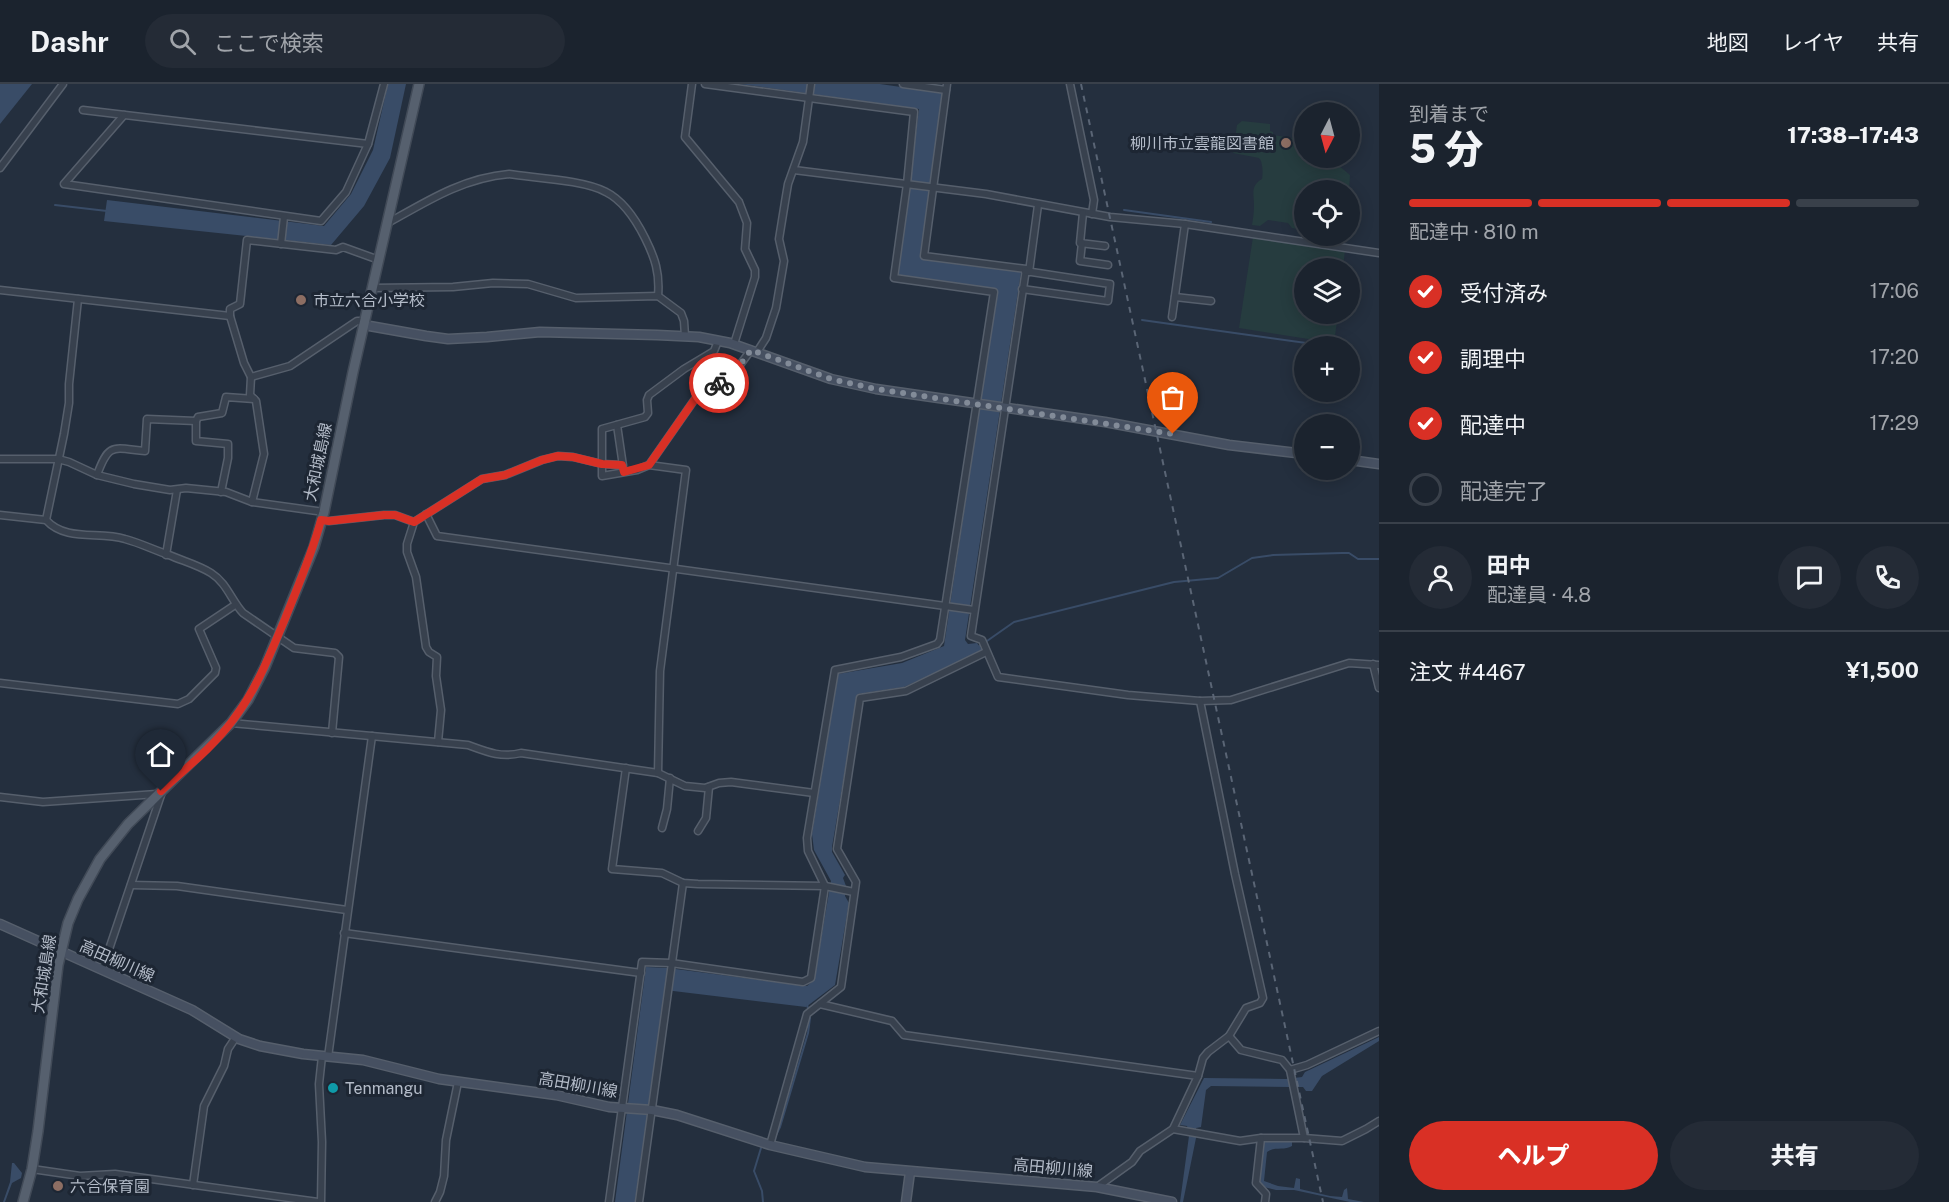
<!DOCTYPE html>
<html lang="ja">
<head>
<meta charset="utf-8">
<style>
	body { margin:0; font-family:"Public Sans","Noto Sans JP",sans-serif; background:#242b36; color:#f1f3f6; height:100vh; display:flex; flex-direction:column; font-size:22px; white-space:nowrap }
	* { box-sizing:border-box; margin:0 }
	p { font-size:20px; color:#a0a4aa }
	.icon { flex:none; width:33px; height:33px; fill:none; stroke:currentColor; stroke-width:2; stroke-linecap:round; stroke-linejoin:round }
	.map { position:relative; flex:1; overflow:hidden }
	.drawer { display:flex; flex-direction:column; background:#1b232e; width:570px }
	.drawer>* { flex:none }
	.needle { width:39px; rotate:186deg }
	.fabs { position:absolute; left:1294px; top:18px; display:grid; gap:12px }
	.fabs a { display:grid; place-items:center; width:66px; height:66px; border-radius:50%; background:#1b232e; box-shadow:0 3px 15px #0003,0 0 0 2px #39404a; font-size:30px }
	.pin { position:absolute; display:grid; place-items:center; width:51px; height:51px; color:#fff; margin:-62px -26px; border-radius:50% 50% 50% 0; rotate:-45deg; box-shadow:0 0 6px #0007 }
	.pin .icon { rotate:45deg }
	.courier { position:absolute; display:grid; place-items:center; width:60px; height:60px; margin:-30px; border:4px solid #d93025; border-radius:50%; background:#fff; color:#222; box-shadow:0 2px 8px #0007 }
	.headline em { font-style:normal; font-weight:800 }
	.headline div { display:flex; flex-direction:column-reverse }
	.headline { display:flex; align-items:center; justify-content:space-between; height:102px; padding:0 30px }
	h1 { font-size:39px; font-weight:800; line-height:45px }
	.bar { display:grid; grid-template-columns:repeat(4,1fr); gap:9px 6px; align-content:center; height:72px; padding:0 30px }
	.bar i { height:8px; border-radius:4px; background:#39404a }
	.bar .active { background:#d93025 }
	.bar p { grid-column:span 4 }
	.line { display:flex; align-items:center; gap:15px; padding:0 30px; border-top:2px solid #39404a }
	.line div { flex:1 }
	.round { display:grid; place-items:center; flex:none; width:63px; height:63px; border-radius:32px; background:#242b36 }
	ol { padding:0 30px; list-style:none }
	li { display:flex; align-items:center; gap:18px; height:66px }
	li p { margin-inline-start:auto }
	li .icon { padding:6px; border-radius:50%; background:#d93025; color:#fff; stroke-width:4 }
	li:last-child { color:#a0a4aa }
	li i { width:33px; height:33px; border:3px solid #39404a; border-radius:50% }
	.action { display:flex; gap:12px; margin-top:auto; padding:12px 30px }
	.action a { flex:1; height:69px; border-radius:36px; background:#d93025; color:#fff; font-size:24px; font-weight:800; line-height:69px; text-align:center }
	.action a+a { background:#242b36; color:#f1f3f6 }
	header { display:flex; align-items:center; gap:36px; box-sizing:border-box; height:84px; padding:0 30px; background:#1b232e; border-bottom:2px solid #39404a }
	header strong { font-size:28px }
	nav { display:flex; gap:33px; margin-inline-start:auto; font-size:21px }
	.search { width:420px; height:54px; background:#242b36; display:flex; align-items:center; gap:15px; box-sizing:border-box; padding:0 21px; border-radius:33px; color:#a0a4aa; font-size:22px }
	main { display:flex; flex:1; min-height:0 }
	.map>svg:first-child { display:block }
	.green { fill:#263c3f }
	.water { fill:#394c67 }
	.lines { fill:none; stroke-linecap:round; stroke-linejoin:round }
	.stream { stroke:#394c67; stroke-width:2 }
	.street-casing { stroke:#565f6c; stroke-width:9 }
	.secondary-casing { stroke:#565f6c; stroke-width:11 }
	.primary-casing { stroke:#414a57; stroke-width:12 }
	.street { stroke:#38414e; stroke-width:6 }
	.secondary { stroke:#465061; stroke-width:8 }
	.primary { stroke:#56606e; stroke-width:9 }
	.rail { stroke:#5a6575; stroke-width:2; stroke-dasharray:6 6; stroke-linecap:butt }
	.done { stroke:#828b98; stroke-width:6; stroke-dasharray:0 10.8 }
	.route { stroke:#d93025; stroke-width:8 }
	.education-dot { fill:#8d6e63; stroke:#1d2633; stroke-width:2 }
	.culture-dot { fill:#0f9aa8; stroke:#1d2633; stroke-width:2 }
	.labels { text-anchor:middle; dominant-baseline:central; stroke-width:6; stroke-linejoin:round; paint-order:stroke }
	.poi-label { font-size:16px; fill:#b4bcc9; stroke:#1d2633; text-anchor:start }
	.street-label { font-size:16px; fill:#b4bcc9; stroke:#1d2633 }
</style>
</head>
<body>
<header>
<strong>Dashr</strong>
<div class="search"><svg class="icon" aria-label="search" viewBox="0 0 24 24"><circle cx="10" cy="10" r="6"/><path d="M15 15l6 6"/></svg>ここで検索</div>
<nav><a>地図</a><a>レイヤ</a><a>共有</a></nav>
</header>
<main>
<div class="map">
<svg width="1379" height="1118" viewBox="0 0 1379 1118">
	<rect width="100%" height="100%" fill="#242f3e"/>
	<g class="green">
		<path d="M1242,37L1270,40V47L1273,48V51L1305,56V74H1336L1338,81L1350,91L1349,106H1305V146L1292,144L1288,139L1268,136L1260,142L1252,141C1253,135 1254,128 1254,121C1254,110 1250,102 1262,95C1263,89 1263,78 1259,74L1233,69L1237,41Z"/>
		<path d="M1253,153L1345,166L1343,184H1305V230H1338L1334,259L1239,244Z"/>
	</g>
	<g class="water">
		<path d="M0,0H32L0,40Z"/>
		<path d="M388,0H406L390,74L364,122L331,161L104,137L107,116L324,142L351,110L373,66Z"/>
		<path d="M740,0H880L943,9L920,173L1021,188L965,556L968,560L977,559L983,567L904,603L858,610L832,763V768L845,791L843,794L846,802L845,812L849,819L835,901L806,923L665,906L635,1118H615L646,883L668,884L807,902L814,896L831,797L814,766L812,750L838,590L902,579L944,562L997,205L898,191L919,25Z"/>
		<path d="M1379,953V957L1322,992L1312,1007H1306L1303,1003H1291L1211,1002L1206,1006L1201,1043L1196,1044V1054L1183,1118H1180L1189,1052L1187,1042L1180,1041L1204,994L1286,995L1302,993L1305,988Z"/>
		<path d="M1263,1057L1292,1058V1062C1284,1067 1275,1062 1267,1068L1264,1097L1278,1102L1294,1104L1296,1094L1300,1095V1105L1330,1112L1342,1113L1344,1106L1347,1104L1348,1115L1364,1118H1350L1294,1106H1276L1264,1103L1260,1099Z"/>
		<path d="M12,1079H14L22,1089L21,1094L12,1099L5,1118H3L10,1098Z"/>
	</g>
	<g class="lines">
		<g class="stream">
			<path d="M55,121L107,127"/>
			<path d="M1124,126L1211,138"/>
			<path d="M1142,236L1328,262"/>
			<path d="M977,564L1014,538L1174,498L1218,494L1252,474L1273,471L1342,469H1349L1358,475H1379"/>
			<path d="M775,1053L780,1043L808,949L810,934L807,920"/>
			<path d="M763,1118L762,1107L754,1087L761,1064L763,1062"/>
		</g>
		<defs>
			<g id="street">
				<path d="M692,0L685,53L739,118L747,139L745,165L755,186V193L734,260"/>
				<path d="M903,0L946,6"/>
				<path d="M947,0L924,172L1026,185L971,552L982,556L998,593L1128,611L1200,617L1231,616L1349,579L1379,581"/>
				<path d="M1070,0L1094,116L1092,130"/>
				<path d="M83,26L368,60"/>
				<path d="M124,31L64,100L321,137L346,108L368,60L384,0"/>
				<path d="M0,84L63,0"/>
				<path d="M794,86L986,110L1110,133L1185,140L1379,169"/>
				<path d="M1083,129L1080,159L1105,162"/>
				<path d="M388,139C427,117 463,94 509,90C535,94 584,96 606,108C624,117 636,136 645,154C655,174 660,189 658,212"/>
				<path d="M1082,159L1080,177L1108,181"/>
				<path d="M281,160L284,133"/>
				<path d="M1029,188L1038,121"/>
				<path d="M372,204L453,203L493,199L528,200L576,214L658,212L681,229L684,237L685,252"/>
				<path d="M1022,205L1108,217L1110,200L1025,187"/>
				<path d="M0,206L230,232"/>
				<path d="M1175,213L1211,217"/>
				<path d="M1172,233L1185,140"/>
				<path d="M757,268L766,254L776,224L784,177L779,155L785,118L788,100L803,58L811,0"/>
				<path d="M251,293L290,282L357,237H365"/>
				<path d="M196,337V357L228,360V374L221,408"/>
				<path d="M617,341L623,382"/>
				<path d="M0,375H58L69,378L97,391L134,400L170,406L186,404L226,408L252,418L324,428"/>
				<path d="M649,381L695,315L734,289L751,266"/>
				<path d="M97,391C109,358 113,364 145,367L147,335L196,337L198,333L222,329L226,313L254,315"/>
				<path d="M252,418L264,370L256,317L250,311L251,293L244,279L230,232V225L240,220L247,156L336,166L343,163L379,176"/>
				<path d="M426,430L437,452L974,526"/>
				<path d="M0,431L46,436C66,458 99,447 125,455C140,459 154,466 169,471C183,477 198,481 211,489C227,499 231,516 243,529L294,564L335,569L339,573L332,649"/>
				<path d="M46,436L64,350L69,319V300L78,215"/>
				<path d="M321,436L329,437L384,431H395L414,438"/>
				<path d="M166,471L177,406"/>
				<path d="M1373,580L1379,604"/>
				<path d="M0,599L178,620L189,615L215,589L216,584L199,545L235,521"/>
				<path d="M231,639L468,661C487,668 501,674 521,669L658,689L685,702L705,704L719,699L731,698L814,709"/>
				<path d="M438,658L441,626L436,592L437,573L429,568L426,563L416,493L407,468V460L414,438L482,395L505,391L542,376L558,372L573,373L602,380L622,381"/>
				<path d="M626,684L612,785L662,789L683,799L698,800L825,802L854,808"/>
				<path d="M658,689L660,587L686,386L649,381L637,386L602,392V345L645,333L648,329L647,316L649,311L684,285L714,267L718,257"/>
				<path d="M0,713L43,718L157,710"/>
				<path d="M662,744L667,725L670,694"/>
				<path d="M698,747L706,734L709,703"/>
				<path d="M131,801L177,802L347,826"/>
				<path d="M344,849L641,889"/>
				<path d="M102,886L162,708"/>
				<path d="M820,920L892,937L904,951L1198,992"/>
				<path d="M1229,952L1241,966L1282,976L1290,986L1304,1054"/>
				<path d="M328,973L372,652"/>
				<path d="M1290,986L1307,981L1379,947"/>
				<path d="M1173,1045L1240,1057L1261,1054H1304L1342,1057L1366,1045L1379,1037"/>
				<path d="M1261,1054L1256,1099L1266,1110L1265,1118"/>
				<path d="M770,1061L807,930L841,903L856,798L837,765L860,614L906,607L986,568"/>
				<path d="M32,1085L80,1092L115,1090L318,1118"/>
				<path d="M193,1101L204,1022L224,982L228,965L236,953"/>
				<path d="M1097,1103L1132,1078L1140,1067L1173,1045L1198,992L1203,974L1208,968L1229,952L1246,924L1260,919L1263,914L1235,790L1200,617"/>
				<path d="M321,1118L322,1058L319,1000L322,972"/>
				<path d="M435,1118L440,1108L444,1092L446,1056L458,998"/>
				<path d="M609,1118L642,878L671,879L803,898L811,894L825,802L808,767L807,754L835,586L901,573L937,560L940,556L994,208L894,194L907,100L914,28L705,0"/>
				<path d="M639,1118L683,799"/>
			</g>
			<g id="secondary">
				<path d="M364,241L426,252L448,255L487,253L540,248L657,251L699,253L730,259L831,295L876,305L1105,338L1229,361L1305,370"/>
				<path d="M1350,376L1379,380"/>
				<path d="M0,840L192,926L239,955L260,962L303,970L363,976L439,995L556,1011L609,1023L652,1026L677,1031L770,1061L865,1083L1097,1103L1172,1118"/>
				<path d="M906,1118L910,1088"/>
			</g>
			<path id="primary" d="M23,1118L32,1085L38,1047L58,881L68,839L78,815L100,775L128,740L231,639L248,616L265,583L314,463L324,428L353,288L419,0"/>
		</defs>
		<use href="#street" class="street-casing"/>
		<use href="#secondary" class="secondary-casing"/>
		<use href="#primary" class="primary-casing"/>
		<use href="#street" class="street"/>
		<use href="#secondary" class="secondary"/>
		<use href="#primary" class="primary"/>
		<path class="rail" d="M1081,0L1323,1118"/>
	</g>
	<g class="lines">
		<path class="done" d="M719,299L734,289L751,266L831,295L876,305L1173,350"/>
		<path class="route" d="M161,707C185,685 214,662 233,636C257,605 270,570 285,535C298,502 312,470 321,436L329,437L384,431H395L414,438L482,395L505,391L542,376L558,372L573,373L602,380L622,381L624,388L649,381L695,315L719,299"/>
	</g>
	<g class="education-dot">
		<circle cx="1286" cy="59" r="6"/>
		<circle cx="301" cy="216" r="6"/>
		<circle cx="58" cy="1102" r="6"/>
	</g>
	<circle class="culture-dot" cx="333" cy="1004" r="6"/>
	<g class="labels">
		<g class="poi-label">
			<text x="1274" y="59" text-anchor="end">柳川市立雲龍図書館</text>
			<text x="313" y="216">市立六合小学校</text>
			<text x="345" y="1004">Tenmangu</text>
			<text x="70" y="1102">六合保育園</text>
		</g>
		<g class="street-label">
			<text transform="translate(318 378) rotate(-78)">大和城島線</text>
			<text transform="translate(117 877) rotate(24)">高田柳川線</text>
			<text transform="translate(44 890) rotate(-81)">大和城島線</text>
			<text transform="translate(578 1001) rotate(10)">高田柳川線</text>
			<text transform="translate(1053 1084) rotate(5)">高田柳川線</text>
		</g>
	</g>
</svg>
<div class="fabs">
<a><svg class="needle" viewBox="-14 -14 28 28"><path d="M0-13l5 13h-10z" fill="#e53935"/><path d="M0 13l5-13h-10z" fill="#a0a4aa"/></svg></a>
<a><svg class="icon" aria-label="locate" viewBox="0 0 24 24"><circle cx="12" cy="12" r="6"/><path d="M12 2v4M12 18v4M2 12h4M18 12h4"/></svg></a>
<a><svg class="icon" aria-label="layers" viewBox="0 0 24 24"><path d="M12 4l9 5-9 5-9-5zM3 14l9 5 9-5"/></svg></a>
<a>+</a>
<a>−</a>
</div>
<div class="pin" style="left:1173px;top:350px;background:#ea580c"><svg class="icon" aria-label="bag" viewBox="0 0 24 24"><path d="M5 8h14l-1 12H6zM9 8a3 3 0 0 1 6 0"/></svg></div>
<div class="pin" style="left:161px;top:707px;background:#1f2937"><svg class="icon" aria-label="home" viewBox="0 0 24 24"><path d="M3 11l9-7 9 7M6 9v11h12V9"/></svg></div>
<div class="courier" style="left:719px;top:299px"><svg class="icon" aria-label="bike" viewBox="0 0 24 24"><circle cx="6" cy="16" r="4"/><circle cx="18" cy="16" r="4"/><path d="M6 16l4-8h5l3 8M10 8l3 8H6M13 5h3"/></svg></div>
</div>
<section class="drawer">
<div class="headline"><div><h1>5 分</h1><p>到着まで</p></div><em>17:38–17:43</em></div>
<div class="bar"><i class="active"></i><i class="active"></i><i class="active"></i><i></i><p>配達中 · 810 m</p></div>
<ol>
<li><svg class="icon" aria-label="check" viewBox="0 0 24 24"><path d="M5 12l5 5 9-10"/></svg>受付済み<p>17:06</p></li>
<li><svg class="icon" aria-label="check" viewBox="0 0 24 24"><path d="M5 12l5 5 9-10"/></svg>調理中<p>17:20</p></li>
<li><svg class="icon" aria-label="check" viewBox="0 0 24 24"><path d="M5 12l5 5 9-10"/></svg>配達中<p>17:29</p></li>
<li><i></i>配達完了</li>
</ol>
<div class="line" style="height:108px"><a class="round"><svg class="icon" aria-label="person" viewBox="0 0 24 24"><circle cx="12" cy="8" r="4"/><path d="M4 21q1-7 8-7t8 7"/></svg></a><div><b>田中</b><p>配達員 · 4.8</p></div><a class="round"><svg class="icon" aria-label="chat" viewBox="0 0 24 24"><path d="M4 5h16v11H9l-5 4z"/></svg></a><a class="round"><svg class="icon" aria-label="phone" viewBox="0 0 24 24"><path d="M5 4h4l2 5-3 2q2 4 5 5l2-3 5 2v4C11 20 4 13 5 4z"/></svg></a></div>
<div class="line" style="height:78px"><div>注文 #4467</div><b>¥1,500</b></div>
<div class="action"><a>ヘルプ</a><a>共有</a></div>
</section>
</main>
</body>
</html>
